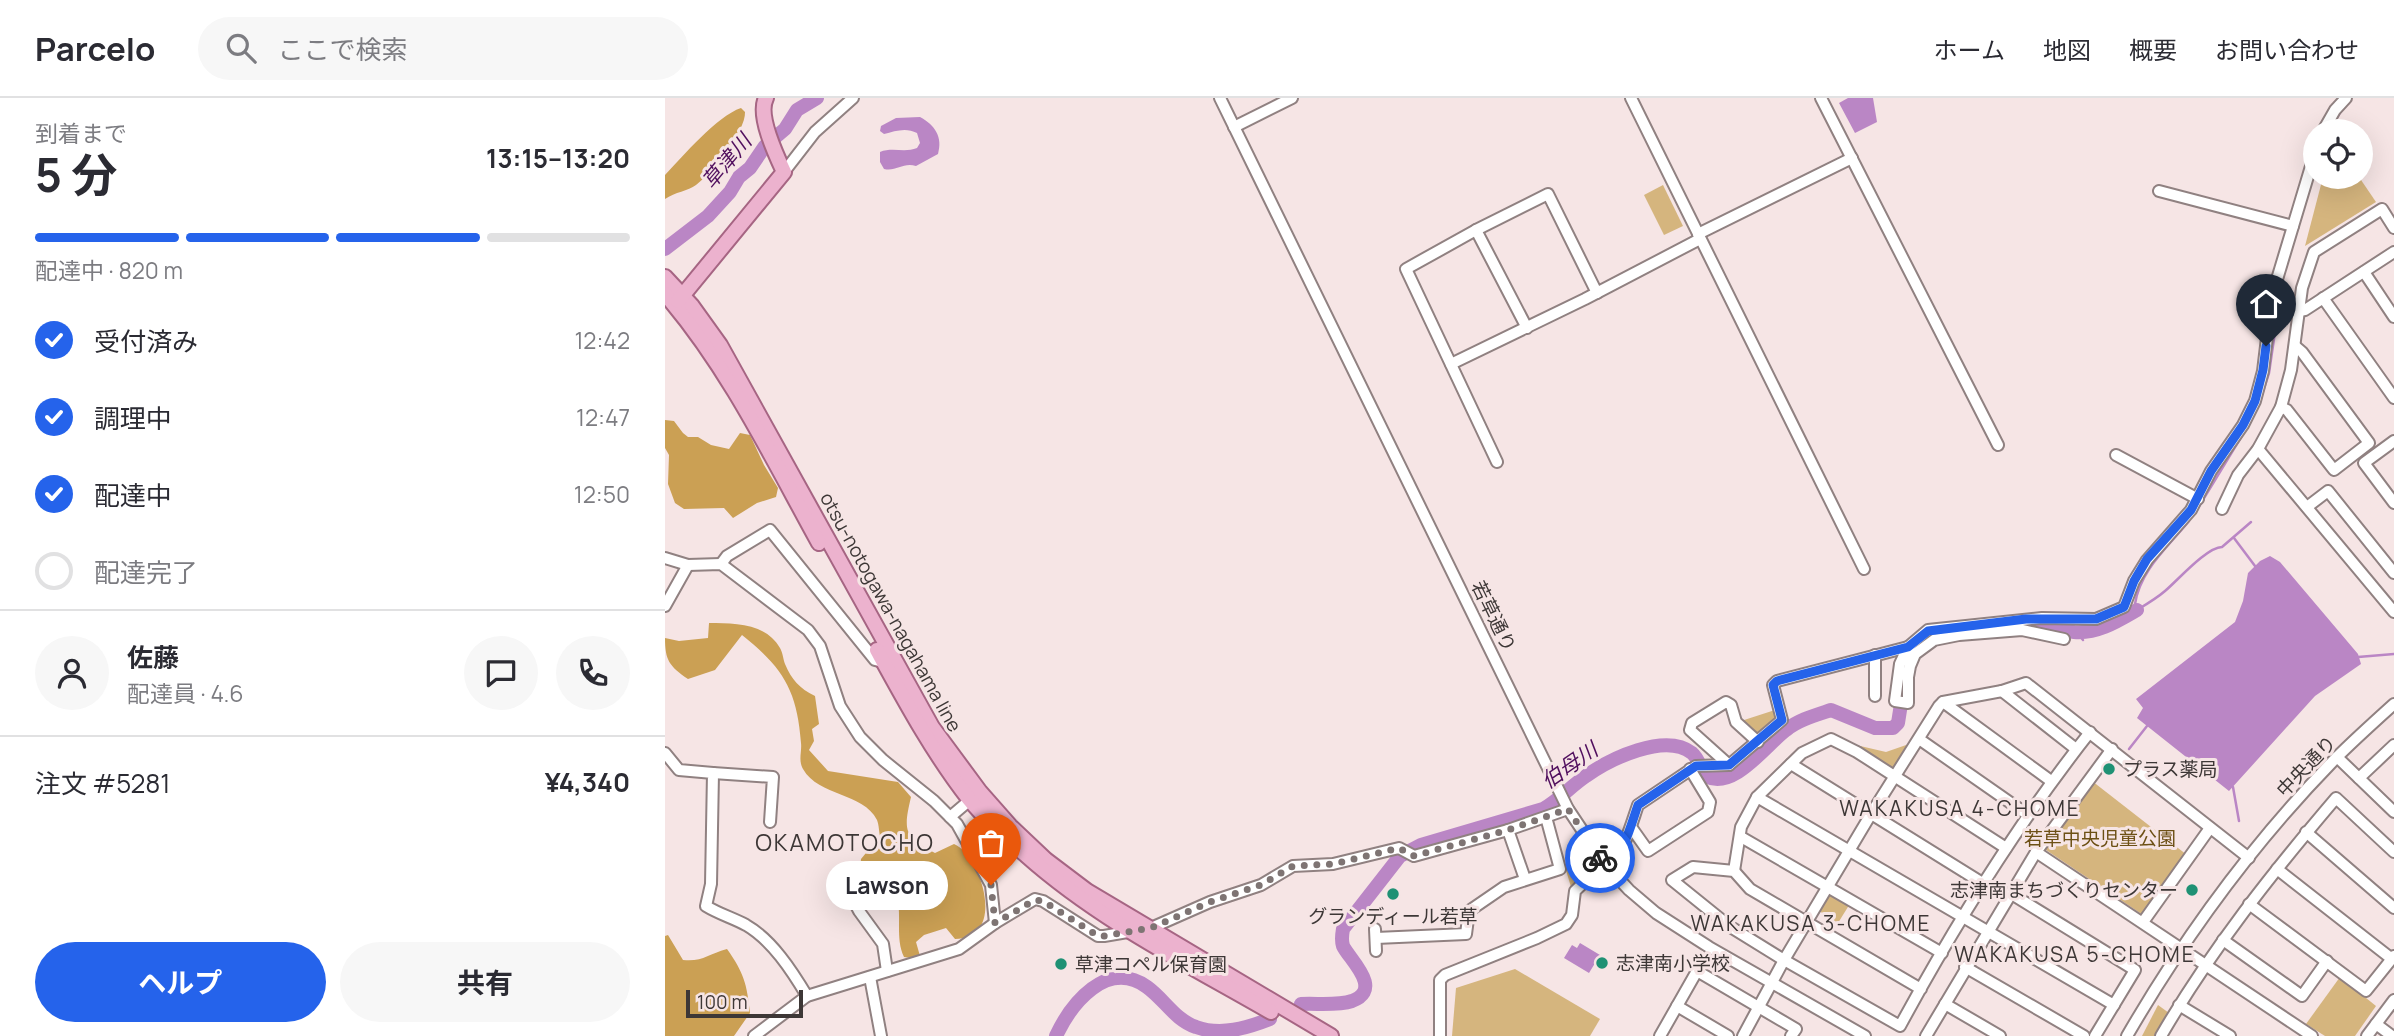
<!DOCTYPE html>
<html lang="ja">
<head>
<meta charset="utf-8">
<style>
	body { margin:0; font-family:Manrope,"Noto Sans JP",sans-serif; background:#f7f7f7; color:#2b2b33; height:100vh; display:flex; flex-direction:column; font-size:26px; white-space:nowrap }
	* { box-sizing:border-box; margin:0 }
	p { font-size:23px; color:#7c7c81 }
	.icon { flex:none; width:38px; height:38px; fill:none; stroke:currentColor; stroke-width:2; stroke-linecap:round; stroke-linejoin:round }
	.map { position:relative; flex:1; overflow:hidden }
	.details { display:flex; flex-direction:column; background:#fff; width:665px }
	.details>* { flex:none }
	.controls { position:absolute; left:1638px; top:21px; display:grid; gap:14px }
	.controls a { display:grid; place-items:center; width:70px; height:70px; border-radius:50%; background:#fff; box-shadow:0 7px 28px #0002; font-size:35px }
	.scale { position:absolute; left:21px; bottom:18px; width:117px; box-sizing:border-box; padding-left:7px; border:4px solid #3d3736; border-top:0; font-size:19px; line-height:24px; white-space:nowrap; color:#3d3736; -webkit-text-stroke:5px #f6e5e5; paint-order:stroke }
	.pin { position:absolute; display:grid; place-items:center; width:60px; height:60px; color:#fff; margin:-72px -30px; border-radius:50% 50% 50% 0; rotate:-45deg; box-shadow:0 0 7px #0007 }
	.pin .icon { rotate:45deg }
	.courier { position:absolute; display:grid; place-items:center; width:70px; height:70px; margin:-35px; border:5px solid #2563eb; border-radius:50%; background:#fff; color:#222; box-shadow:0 2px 9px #0007 }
	.bubble { position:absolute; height:49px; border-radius:24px; background:#fff; box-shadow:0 7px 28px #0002; font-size:23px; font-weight:700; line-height:49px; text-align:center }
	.headline em { font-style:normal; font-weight:700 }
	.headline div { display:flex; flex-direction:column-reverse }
	.headline { display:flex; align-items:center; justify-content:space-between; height:119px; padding:0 35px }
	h1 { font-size:46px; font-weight:700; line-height:52px }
	.bar { display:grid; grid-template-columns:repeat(4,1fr); gap:10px 7px; align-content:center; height:84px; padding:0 35px }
	.bar i { height:9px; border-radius:5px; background:#e1e1e2 }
	.bar .current { background:#2563eb }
	.bar p { grid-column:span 4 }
	.line { display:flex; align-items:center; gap:18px; padding:0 35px; border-top:2px solid #e1e1e2 }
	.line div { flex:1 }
	.round { display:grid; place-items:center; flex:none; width:74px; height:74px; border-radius:37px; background:#f7f7f7 }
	ol { padding:0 35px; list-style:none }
	li { display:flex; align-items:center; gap:21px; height:77px }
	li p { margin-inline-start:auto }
	li .icon { padding:7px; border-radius:50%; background:#2563eb; color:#fff; stroke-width:4 }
	li:last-child { color:#7c7c81 }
	li i { width:38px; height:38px; border:4px solid #e1e1e2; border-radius:50% }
	.button { display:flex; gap:14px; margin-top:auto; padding:14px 35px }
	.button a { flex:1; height:80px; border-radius:42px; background:#2563eb; color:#fff; font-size:28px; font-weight:700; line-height:80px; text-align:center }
	.button a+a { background:#f7f7f7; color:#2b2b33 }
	header { display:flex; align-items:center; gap:42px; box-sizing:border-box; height:98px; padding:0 35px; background:#fff; border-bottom:2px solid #e1e1e2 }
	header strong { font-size:33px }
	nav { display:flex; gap:38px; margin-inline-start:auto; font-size:24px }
	.search { width:490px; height:63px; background:#f7f7f7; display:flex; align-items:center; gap:18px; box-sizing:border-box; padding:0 24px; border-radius:38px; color:#7c7c81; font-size:26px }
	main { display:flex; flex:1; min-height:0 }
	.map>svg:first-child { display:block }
	.green { fill:#d5b57e }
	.forest { fill:#cba054 }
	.water { fill:#ba86c5 }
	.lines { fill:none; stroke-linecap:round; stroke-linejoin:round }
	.stream { stroke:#ba86c5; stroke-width:2.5 }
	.river { stroke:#ba86c5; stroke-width:14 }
	.minor-casing { stroke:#908181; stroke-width:14 }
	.major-casing { stroke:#a66583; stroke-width:18 }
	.minor { stroke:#fff; stroke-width:10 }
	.major { stroke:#ecb2ce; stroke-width:14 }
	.done { stroke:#7e7473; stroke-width:7; stroke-dasharray:0 12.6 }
	.route { stroke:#2563eb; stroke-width:9 }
	.poi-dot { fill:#1f9174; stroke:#f6e5e5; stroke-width:2.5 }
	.labels { text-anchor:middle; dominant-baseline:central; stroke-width:6; stroke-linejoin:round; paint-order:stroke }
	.street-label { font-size:19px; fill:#3d3736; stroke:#f6e5e5 }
	.poi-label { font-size:19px; fill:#3d3736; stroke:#f6e5e5; text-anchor:start }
	.park-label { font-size:19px; fill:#6d5015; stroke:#f6e5e5 }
	.water-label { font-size:21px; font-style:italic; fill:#510f5e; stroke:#f6e5e5 }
	.neighbourhood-label { font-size:21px; letter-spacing:2px; fill:#3d3736; stroke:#f6e5e5 }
	.quarter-label { font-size:23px; letter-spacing:2px; fill:#3d3736; stroke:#f6e5e5 }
</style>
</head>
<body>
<header>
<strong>Parcelo</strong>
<div class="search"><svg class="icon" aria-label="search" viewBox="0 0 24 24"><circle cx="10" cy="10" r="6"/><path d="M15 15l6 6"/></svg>ここで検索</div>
<nav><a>ホーム</a><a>地図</a><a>概要</a><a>お問い合わせ</a></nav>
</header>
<main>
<section class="details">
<div class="headline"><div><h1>5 分</h1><p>到着まで</p></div><em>13:15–13:20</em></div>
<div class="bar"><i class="current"></i><i class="current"></i><i class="current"></i><i></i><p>配達中 · 820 m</p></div>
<ol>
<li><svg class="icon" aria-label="check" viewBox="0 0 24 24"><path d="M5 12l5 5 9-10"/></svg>受付済み<p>12:42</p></li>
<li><svg class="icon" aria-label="check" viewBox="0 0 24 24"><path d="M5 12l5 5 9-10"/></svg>調理中<p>12:47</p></li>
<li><svg class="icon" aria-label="check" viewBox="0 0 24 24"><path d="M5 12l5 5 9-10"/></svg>配達中<p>12:50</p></li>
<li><i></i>配達完了</li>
</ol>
<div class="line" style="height:126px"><a class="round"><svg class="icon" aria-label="person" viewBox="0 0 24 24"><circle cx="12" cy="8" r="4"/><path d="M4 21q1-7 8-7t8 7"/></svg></a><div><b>佐藤</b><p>配達員 · 4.6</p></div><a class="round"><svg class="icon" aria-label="chat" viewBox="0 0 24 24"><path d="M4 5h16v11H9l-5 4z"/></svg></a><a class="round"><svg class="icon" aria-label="phone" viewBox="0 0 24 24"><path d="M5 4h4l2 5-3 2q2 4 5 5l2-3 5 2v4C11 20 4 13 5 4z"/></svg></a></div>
<div class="line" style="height:91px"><div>注文 #5281</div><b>¥4,340</b></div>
<div class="button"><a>ヘルプ</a><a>共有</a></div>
</section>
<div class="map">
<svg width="1729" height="938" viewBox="0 0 1729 938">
	<rect width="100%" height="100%" fill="#f6e5e5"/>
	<g class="green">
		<path d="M1658,79H1694L1711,104L1640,148Z"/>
		<path d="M998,87L1018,128L999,137L979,97Z"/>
		<path d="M1110,612C1114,623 1104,629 1097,636H1090L1076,623Z"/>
		<path d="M1244,646L1245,647L1231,669L1226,671L1190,650L1191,647L1221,654Z"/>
		<path d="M1427,683L1522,757L1478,817L1378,750Z"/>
		<path d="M928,762L930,765L928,769L906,789L900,769Z"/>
		<path d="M1163,791L1186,804L1173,825L1151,811Z"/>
		<path d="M850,871L935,921L925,938H787L791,890Z"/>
		<path d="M1675,879L1711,908L1690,938H1660L1641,926Z"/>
		<path d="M1493,907L1504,915L1491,938H1477Z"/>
	</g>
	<g class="forest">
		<path d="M76,10L80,14C81,33 46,76 31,87C23,93 10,94 0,101V77C18,58 52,18 76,10Z"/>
		<path d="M0,322L9,323L18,335L23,339H33L46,347L64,351L75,335L85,337L99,367L113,390L111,399L92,405L68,420L59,410L19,411L10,405L3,386L4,357L0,350Z"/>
		<path d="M44,525C69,525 101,525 115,550C118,555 118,561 120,566C127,582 134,590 150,598L154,626L147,631L149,643L144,652L163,673L233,684L246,699C238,733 239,739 270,755L289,746C316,757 343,841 290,841L281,830L259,837L251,844L255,858L252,861L239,859C230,840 237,818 232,798C219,790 208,784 193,789L196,761L215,738C214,734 214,727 212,722C198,694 154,699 138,671C133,662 137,654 136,645C132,592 118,570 77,537L50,572L23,581C4,568 0,562 0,540L14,543L43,540Z"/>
		<path d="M3,837L18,862C38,864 43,856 62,851C79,875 82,886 85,915L69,938H0V838Z"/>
	</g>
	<g class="water">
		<path d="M1183,0H1208L1212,24L1190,35L1174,5Z"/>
		<path d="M255,19C270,27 278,39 273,56L251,68C238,64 231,74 219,71L215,64V54C227,49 240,55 252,50L255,45L252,35C241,29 230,33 219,36L215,33L216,28L231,20Z"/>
		<path d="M1605,458L1615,464L1693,556L1696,566L1650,598L1564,693L1472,620L1478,610L1471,601L1570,524L1578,503L1583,475L1595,463Z"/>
		<path d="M915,845L935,857L924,875L899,860L907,847L912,850Z"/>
	</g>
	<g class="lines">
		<g class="stream">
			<path d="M1670,23L1677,11"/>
			<path d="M1594,306L1604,275L1618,179"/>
			<path d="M1530,415L1581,331"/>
			<path d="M1524,423C1503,449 1475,472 1470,506L1472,512C1482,506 1492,500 1500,493C1513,482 1542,449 1557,449L1586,424"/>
			<path d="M1569,440L1590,468"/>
			<path d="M1411,534L1418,542"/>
			<path d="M1693,559L1729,556"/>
			<path d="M1464,651L1482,628"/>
			<path d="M1568,689L1574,723"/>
		</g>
		<g class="river">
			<path d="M0,151L43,118L65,94L74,79L85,70L100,48L120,31L132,12L152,0"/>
			<path d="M1353,529C1372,528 1391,532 1409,534C1433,536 1453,523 1472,512"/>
			<path d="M636,906C651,905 672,908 687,903C719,891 684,861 678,848C676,842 677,837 678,831L735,758L756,747L878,711C894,702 906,688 921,678C945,661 1000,634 1027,655C1034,661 1035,670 1041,678C1068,693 1101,647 1121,632C1133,622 1151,617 1166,612L1210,630H1228L1233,625L1241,574"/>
			<path d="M391,938C406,906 442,860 482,889C499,901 510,922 531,929C556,938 582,930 605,921"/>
		</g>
		<defs>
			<g id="minor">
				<path d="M555,0L903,711L939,765L964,792L991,815L1044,849L1200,938"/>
				<path d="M966,0L1199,471"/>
				<path d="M1156,0L1333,347"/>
				<path d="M569,29L627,0"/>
				<path d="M1658,33L1670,12L1681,0"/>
				<path d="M119,74L150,34L188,0"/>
				<path d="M1494,93L1628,128"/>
				<path d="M811,132L862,230"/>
				<path d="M1033,136L1187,60"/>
				<path d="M1699,174L1729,219"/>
				<path d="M1658,200L1729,300"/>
				<path d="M1634,213L1640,212L1729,154"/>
				<path d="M786,266L920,201L1035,141"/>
				<path d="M1616,309L1622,312L1669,372L1704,345L1637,254L1630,248"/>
				<path d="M1729,343L1699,365L1729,405"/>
				<path d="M1593,351L1729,514"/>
				<path d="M1451,357L1533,401"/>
				<path d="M832,364L741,171L811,132L883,96L932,195"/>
				<path d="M1642,409L1663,393L1729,475"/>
				<path d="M1557,411L1573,377L1593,351L1616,309L1626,272L1637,190L1649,154L1717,111L1729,130"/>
				<path d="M0,460L23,467L56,466L143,532L155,548L175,608L195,639L218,662L269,703L292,726L326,787L330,825"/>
				<path d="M56,466L62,458L105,432L210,562L218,564"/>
				<path d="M0,508L23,467"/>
				<path d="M1399,541L1357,532L1294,537L1269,542L1250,556L1245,568L1243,579V605L1230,603L1235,566L1243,549L1263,532L1377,520L1431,521L1459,509L1469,483L1482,462L1526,412L1546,373L1578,327L1590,303L1598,273L1607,198L1650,55"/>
				<path d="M1210,557V598"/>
				<path d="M1337,593L1411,651"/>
				<path d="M1278,604L1386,683"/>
				<path d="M1254,641L1363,717"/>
				<path d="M0,655L14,672L48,675L46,786L41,808C54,816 68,820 81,827C107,842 127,873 142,898"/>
				<path d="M1672,659L1729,714"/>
				<path d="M1126,666L1319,786"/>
				<path d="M1064,667L1025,632L1027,625L1061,604L1066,607L1071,624L1093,644"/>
				<path d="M48,675L108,679L105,724"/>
				<path d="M1694,680L1729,647"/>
				<path d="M1092,699L1449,907"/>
				<path d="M285,719L305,702"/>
				<path d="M966,729L983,753L1043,714L1045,704L1025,671"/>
				<path d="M843,732L860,781"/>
				<path d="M1641,734L1729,810"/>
				<path d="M1076,739L1277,855"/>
				<path d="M1371,754L1647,938"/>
				<path d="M943,769C959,755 966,727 973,707L1031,668L1064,667L1117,622L1108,587L1112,583L1243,549"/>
				<path d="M1612,771L1727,861"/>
				<path d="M1069,773L1076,729L1092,699L1137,655L1166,641L1192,654L1341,750"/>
				<path d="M1345,795L1470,872L1430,938"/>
				<path d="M185,796L194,813L218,846L222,873"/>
				<path d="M1584,806L1701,893L1729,858"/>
				<path d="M1478,824L1545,730"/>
				<path d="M710,831L711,853"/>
				<path d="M711,840L801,836L804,813L839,789L895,771L881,719"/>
				<path d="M1558,842L1637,898L1662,863"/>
				<path d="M1300,869L1419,938"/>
				<path d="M205,879L216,938"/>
				<path d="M1256,891L1085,791L1069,773L1028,769L1007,782L1064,828L1119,862L1235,928C1291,825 1353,725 1425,634"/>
				<path d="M1280,906L1335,938"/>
				<path d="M1514,907L1565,938"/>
				<path d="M1012,908L1063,938"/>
				<path d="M1711,926L1727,938"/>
				<path d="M89,938L142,898L294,851L330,825L370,801L378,803L433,838H439L486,830L545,804L596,787L628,768L668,766L734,750L749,758L843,732L903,711"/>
				<path d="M775,938V882L780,877L872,840L901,826L907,817L910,793L939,765"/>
				<path d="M995,938L1032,873L1131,931L1126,938"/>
				<path d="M1078,938L1119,862L1206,716L1274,608L1278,604L1337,593L1361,585L1584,760"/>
				<path d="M1261,938L1371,754L1447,651"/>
				<path d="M1462,938C1520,838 1590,743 1670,661C1689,642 1709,624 1729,606"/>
				<path d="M1496,938C1546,852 1607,775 1671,700L1729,754"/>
				<path d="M1702,938L1729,902"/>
			</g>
			<g id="major">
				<path d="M0,179L27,208L55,247L267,629L315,694L345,728L381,762L422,793L666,938"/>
				<path d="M0,196C64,270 107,360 154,445"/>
				<path d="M13,203L119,74C111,57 92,17 101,0"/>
				<path d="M212,552C240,603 268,655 304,701C321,722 341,740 361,757C434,822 521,865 606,914"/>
			</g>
		</defs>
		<use href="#minor" class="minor-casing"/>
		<use href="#major" class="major-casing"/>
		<use href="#minor" class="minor"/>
		<use href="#major" class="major"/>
	</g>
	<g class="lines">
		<path class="done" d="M326,787L330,825L370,802L378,803L433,838H439L486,830L545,804L596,787L628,768L668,766L734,750L749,758L843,732L903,711L935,760"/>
		<path class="route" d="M935,760L943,769C959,755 966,727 973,707L1031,668L1064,667L1117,622L1108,587L1112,583L1243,549L1263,533L1361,521H1431L1459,509L1469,483L1482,461L1526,412L1546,373L1578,327L1590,303L1598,272L1601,248"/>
	</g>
	<g class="poi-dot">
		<circle cx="1444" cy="671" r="7"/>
		<circle cx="1527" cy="792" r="7"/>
		<circle cx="728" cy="796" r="7"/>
		<circle cx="937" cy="865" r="7"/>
		<circle cx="396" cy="866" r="7"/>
	</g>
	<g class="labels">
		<g class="street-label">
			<text transform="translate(226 514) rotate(61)">otsu-notogawa-nagahama line</text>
			<text transform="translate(829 518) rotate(64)">若草通り</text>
			<text transform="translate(1641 668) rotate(-46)">中央通り</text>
		</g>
		<g class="poi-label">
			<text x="1458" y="671">プラス薬局</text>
			<text x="1513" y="792" text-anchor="end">志津南まちづくりセンター</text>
			<text x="728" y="818" text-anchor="middle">グランディール若草</text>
			<text x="951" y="865">志津南小学校</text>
			<text x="410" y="866">草津コペル保育園</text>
		</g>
		<g class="park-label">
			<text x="1435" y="740">若草中央児童公園</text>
		</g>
		<g class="water-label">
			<text transform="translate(61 63) rotate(-50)">草津川</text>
			<text transform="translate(904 667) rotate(-35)">伯母川</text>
		</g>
		<g class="neighbourhood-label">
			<text x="1295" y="710">WAKAKUSA 4-CHOME</text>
			<text x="1146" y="825">WAKAKUSA 3-CHOME</text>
			<text x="1410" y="856">WAKAKUSA 5-CHOME</text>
		</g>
		<g class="quarter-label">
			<text x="180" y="744">OKAMOTOCHO</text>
		</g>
	</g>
</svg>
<div class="controls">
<a><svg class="icon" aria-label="locate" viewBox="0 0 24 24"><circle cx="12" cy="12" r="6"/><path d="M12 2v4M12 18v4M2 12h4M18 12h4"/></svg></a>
</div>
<div class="scale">100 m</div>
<div class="pin" style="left:326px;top:787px;background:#ea580c"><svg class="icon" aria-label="bag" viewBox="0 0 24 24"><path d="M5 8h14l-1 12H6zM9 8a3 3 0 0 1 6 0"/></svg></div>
<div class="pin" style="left:1601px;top:248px;background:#1f2937"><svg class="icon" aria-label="home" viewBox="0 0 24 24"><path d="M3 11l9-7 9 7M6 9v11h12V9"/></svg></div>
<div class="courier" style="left:935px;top:760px"><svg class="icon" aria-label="bike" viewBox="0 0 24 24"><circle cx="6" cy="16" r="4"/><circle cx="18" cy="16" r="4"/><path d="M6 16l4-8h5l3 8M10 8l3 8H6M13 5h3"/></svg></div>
<div class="bubble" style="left:161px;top:763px;width:122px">Lawson</div>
</div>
</main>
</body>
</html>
